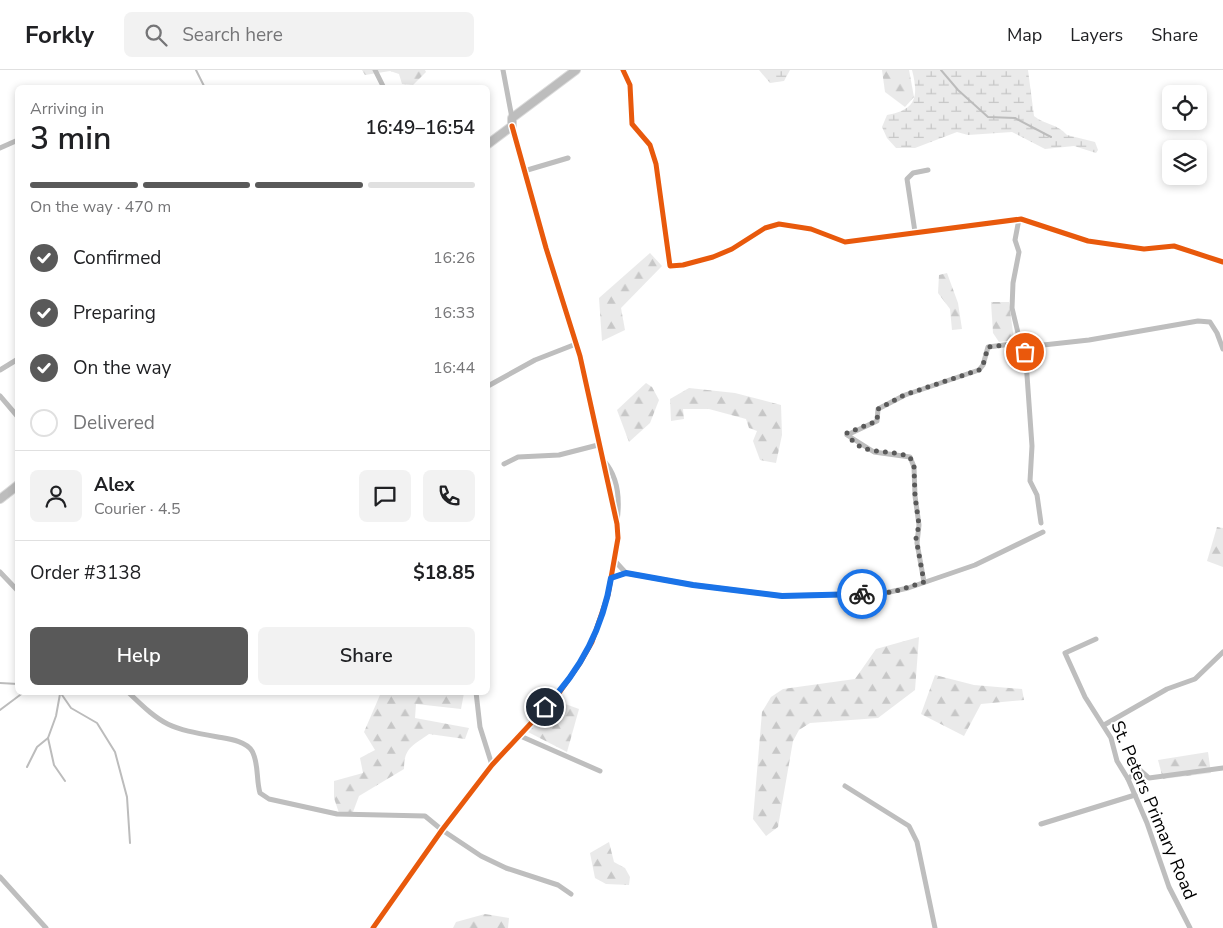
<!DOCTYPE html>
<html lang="en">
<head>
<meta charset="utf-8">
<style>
	body { margin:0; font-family:"Nunito Sans",sans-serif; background:#f2f2f2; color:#202124; height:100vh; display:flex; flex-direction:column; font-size:19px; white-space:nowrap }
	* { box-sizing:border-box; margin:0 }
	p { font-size:16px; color:#757577 }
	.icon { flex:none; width:28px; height:28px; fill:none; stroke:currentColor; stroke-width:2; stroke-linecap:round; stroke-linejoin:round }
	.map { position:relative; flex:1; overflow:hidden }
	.details { position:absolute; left:15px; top:15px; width:475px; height:610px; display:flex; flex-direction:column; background:#fff; border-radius:8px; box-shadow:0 2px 8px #0003 }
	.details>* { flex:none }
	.fabs { position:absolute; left:1162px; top:15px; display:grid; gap:10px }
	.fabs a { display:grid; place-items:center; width:45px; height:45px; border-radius:8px; background:#fff; box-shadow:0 2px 8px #0003; font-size:25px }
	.pin { position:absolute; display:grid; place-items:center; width:42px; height:42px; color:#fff; margin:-21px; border:2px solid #fff; border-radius:50%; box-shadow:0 1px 5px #0007 }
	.courier { position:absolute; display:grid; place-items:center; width:50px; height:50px; margin:-25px; border:4px solid #1a73e8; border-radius:50%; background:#fff; color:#222; box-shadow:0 1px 6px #0007 }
	.summary em { font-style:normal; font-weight:600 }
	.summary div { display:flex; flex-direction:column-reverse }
	.summary { display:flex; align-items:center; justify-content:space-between; height:85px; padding:0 15px }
	h1 { font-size:32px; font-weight:600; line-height:38px }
	.bar { display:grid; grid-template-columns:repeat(4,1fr); gap:8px 5px; align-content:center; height:60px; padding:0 15px }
	.bar i { height:6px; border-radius:4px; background:#e0e0e0 }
	.bar .selected { background:#595959 }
	.bar p { grid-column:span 4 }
	.line { display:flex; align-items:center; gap:12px; padding:0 15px; border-top:1px solid #e0e0e0 }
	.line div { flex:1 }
	.round { display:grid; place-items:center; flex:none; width:52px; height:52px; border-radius:8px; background:#f2f2f2 }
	ol { padding:0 15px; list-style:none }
	li { display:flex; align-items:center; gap:15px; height:55px }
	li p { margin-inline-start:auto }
	li .icon { padding:5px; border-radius:50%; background:#595959; color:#fff; stroke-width:4 }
	li:last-child { color:#757577 }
	li i { width:28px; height:28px; border:2px solid #e0e0e0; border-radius:50% }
	.cta { display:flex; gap:10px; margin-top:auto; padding:10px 15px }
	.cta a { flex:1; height:58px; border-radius:8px; background:#595959; color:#fff; font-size:20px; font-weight:600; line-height:58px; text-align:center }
	.cta a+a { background:#f2f2f2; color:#202124 }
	header { display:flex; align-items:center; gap:30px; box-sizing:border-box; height:70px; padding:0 25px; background:#fff; border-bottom:1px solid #e0e0e0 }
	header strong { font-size:24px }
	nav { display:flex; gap:28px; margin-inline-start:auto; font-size:18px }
	.search { width:350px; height:45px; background:#f2f2f2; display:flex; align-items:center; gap:12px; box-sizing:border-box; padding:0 18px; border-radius:8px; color:#757577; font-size:19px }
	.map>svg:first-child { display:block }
	.forest { fill:url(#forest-firs) }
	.wetland { fill:url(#wetland-marsh) }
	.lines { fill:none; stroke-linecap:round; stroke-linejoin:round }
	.stream { stroke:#bcbcbc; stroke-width:2 }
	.primary-casing { stroke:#dbdbdb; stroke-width:10 }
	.minor { stroke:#bebebe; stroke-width:5 }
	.primary { stroke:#bdbdbd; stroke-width:8 }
	.cycleway-casing { stroke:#fff; stroke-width:8 }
	.cycleway { stroke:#e8590c; stroke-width:5 }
	.done { stroke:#595959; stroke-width:5; stroke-dasharray:0 9 }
	.route { stroke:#1a73e8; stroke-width:6 }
	.labels { text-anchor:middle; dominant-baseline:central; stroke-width:4; stroke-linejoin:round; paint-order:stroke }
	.street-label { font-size:18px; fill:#000; stroke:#fff }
</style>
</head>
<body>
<header>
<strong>Forkly</strong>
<div class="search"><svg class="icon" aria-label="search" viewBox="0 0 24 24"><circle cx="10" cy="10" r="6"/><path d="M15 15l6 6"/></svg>Search here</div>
<nav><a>Map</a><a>Layers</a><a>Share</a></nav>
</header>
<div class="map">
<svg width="1223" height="858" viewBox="0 0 1223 858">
	<defs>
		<pattern id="forest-firs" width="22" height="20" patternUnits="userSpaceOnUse" patternTransform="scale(1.25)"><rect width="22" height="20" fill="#eaeaea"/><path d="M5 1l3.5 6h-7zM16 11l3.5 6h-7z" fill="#c7c7c7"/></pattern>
		<pattern id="wetland-marsh" width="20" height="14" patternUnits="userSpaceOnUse" patternTransform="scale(1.25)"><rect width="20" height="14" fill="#eaeaea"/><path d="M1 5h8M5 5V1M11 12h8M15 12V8" fill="none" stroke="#c7c7c7"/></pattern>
	</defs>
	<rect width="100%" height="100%" fill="#fff"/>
	<g class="forest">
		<path d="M362,0H425L426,2L413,15L402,14L399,4L390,1L365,5Z"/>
		<path d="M882,0H909L914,27L905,37L885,22Z"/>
		<path d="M650,183L662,196L621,238L625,260L602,271L599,228Z"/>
		<path d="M947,203L958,233L962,259L952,260L950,239L938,223L939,205Z"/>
		<path d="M991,232H1009L1014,270L999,272L993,263Z"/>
		<path d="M646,313L652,317L659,330L650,353L629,372L617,340Z"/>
		<path d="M689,318L735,323L781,335L782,365L776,393L760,390L753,371L757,361L749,358L746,349L709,339H683L684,349L671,351L670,329Z"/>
		<path d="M1217,457L1223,458V497L1207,491Z"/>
		<path d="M919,567L915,620L878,648L810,653L799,660L793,671L778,757L766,766L753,749L762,642L771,627L783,619L855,609L876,579Z"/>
		<path d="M935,605L974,615L1022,619L1024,630L981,634L964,666L921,644Z"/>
		<path d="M390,622L464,623L461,639L416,634L415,648L469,658L465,669L429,664C412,676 404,678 404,699L359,726L353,742L339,743L334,728V711L363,703L360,688L375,680L364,662L380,625Z"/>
		<path d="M557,631L579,639L567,682L528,662Z"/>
		<path d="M1208,682L1211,703L1163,709L1158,690Z"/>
		<path d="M609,772L614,792L625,798L630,807L629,815L606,814L595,808L590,783Z"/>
		<path d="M485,844L509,848L508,858H453L456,852Z"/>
	</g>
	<g class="wetland">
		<path d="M759,0H790L784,11L770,13Z"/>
		<path d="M912,0H1028L1034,46C1045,55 1058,54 1067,65L1095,72L1098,80L1096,83L1074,76L1045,79L1012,62L968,65L957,62L915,78H896L887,68L882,57L887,45C916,40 919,27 912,0Z"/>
	</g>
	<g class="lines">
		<g class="stream">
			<path d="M196,0L205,18"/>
			<path d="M941,0L958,20L988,47L1015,48L1051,67"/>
			<path d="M0,613L18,614"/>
			<path d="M60,622L71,638L97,653L115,682L127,727L130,773"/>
			<path d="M0,640L24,622"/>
			<path d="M48,668L54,695L65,711"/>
			<path d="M27,697L37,677L48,668L56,646L60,624"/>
		</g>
		<defs>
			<g id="primary">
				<path d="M488,74L512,56V48L576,0"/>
				<path d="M0,429L18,415"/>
			</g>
		</defs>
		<use href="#primary" class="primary-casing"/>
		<g class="minor">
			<path d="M375,0L384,18"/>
			<path d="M503,0L512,48"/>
			<path d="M623,0L630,15L632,54L650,75L656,94L670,196L683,195L713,187L732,179L765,158L779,154L811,159L845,172L1021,149L1088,171L1144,179L1174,176L1223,192"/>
			<path d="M0,78L18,70"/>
			<path d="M524,101L568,88"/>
			<path d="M1019,149L1015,170L1019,182L1013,213L1012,238L1019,267L1025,277L1032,376L1030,411L1037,425L1041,453"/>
			<path d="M915,162L907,109L913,103L928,100"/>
			<path d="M0,300L18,289"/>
			<path d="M488,316L535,290L576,274"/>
			<path d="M0,326L18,347"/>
			<path d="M604,391C619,408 620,430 617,451"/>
			<path d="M504,394L518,387L559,385L598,375"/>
			<path d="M614,490L626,503"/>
			<path d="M0,502L18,521"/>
			<path d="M611,508L626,503L693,515L782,526L885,523L908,518L975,495L1043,462"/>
			<path d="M924,512L917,473L919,455L915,426L914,397L910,387L874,382L847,365L877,351L878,339L905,325L979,300L983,295L988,277L1012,274L1025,277L1089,270L1198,251L1210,252L1217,263L1223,279"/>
			<path d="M1096,569L1065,583L1085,627L1111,668L1117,691L1128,709L1147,753L1169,817L1190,858"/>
			<path d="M128,622C164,657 169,658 218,667C229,669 246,671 252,681C259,693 256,710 260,723L269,729L337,744L425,746L442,760L481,786L506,798L558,815L571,824"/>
			<path d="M476,622L480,657L492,695"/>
			<path d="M1104,655L1167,619L1195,609L1223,582"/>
			<path d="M518,665L600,701"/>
			<path d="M1128,709L1139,699L1149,708L1223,698"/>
			<path d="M845,716L909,756L917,772L935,858"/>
			<path d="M1041,754L1135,725"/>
			<path d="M0,807L46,858"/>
			<path d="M373,858L442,760L492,695L559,623L580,593L592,572L608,525L618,468L617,454L580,286L546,178L512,56"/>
		</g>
		<use href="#primary" class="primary"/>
		<defs>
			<g id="cycleway">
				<path d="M623,0L630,15L632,54L650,75L656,94L670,196L683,195L713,187L732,179L765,158L779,154L811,159L845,172L1021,149L1088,171L1144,179L1174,176L1223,192"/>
				<path d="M373,858L442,760L492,695L559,623L580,593L592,572L608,525L618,468L617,454L580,286L546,178L512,56"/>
			</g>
		</defs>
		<use href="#cycleway" class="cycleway-casing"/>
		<use href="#cycleway" class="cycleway"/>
	</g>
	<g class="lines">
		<path class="done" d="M862,524L893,522L924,512L916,468L919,455L915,426L914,397L910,387C890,378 860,388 847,363L877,351L878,339L904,325L979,300L983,295L988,277L1012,274L1024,277L1025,282"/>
		<path class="route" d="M545,637C581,600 603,558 611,508L626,503L693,515L782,526L862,524"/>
	</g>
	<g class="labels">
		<g class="street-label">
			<text transform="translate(1154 740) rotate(67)">St. Peters Primary Road</text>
		</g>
	</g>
</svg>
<div class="fabs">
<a><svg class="icon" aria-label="locate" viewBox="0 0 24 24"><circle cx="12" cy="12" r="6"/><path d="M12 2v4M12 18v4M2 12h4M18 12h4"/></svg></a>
<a><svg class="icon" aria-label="layers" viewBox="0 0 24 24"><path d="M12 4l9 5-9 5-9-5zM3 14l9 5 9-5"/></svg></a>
</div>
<div class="pin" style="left:1025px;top:282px;background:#ea580c"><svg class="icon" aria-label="bag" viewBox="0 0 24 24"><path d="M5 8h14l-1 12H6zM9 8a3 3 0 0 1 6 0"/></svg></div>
<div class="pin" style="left:545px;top:637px;background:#1f2937"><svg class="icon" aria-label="home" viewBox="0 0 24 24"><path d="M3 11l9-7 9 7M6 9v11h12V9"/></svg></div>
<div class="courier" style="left:862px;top:524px"><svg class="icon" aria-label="bike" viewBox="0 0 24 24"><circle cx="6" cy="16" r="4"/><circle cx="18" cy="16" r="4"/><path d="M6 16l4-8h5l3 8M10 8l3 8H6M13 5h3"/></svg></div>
<section class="details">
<div class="summary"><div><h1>3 min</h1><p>Arriving in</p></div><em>16:49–16:54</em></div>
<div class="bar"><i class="selected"></i><i class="selected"></i><i class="selected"></i><i></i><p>On the way · 470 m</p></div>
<ol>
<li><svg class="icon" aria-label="check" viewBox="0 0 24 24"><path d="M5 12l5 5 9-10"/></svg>Confirmed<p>16:26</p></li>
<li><svg class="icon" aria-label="check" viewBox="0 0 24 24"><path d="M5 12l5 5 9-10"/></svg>Preparing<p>16:33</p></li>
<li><svg class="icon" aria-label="check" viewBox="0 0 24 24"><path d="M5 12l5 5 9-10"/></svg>On the way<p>16:44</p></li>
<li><i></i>Delivered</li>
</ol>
<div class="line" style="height:90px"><a class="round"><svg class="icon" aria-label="person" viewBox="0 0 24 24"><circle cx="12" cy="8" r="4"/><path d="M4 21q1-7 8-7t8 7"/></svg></a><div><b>Alex</b><p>Courier · 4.5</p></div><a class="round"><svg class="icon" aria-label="chat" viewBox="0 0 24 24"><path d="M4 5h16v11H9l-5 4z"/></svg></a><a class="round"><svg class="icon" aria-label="phone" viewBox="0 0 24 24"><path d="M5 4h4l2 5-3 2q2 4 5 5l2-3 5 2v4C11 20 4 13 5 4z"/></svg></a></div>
<div class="line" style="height:65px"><div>Order #3138</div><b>$18.85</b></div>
<div class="cta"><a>Help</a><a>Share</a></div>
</section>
</div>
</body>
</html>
